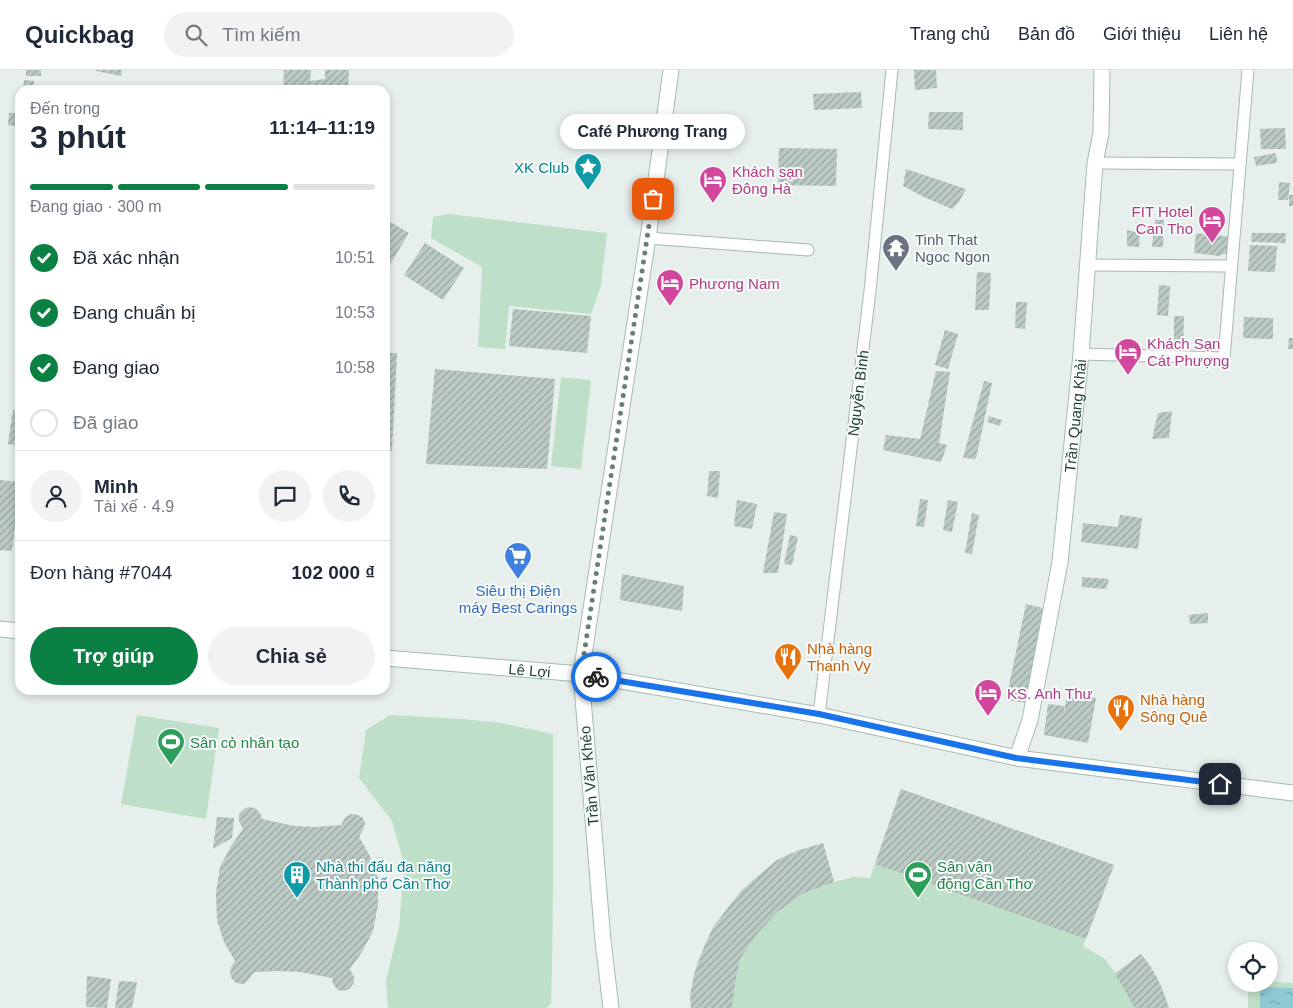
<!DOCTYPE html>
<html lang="vi">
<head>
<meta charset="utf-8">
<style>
	body { margin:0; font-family:Helvetica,sans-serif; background:#f2f2f3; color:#1f2937; height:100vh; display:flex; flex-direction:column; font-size:19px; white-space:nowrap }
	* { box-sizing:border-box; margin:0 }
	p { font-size:16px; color:#747a83 }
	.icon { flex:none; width:28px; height:28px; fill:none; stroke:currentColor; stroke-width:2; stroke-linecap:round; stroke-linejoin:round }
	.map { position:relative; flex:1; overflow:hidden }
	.panel { position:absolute; left:15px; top:15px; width:375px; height:610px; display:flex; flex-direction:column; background:#fff; border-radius:15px; box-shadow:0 2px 8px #0003 }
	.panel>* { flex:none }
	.tools { position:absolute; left:1228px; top:872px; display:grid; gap:10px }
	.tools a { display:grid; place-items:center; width:50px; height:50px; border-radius:50%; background:#fff; box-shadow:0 2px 8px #0003; font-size:25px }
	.pin { position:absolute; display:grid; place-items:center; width:42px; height:42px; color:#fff; margin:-21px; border-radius:10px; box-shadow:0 2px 8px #0006 }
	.courier { position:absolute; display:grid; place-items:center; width:50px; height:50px; margin:-25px; border:4px solid #1a73e8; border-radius:50%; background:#fff; color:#222; box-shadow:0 1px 6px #0007 }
	.bubble { position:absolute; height:35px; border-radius:18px; background:#fff; box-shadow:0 2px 8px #0003; font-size:16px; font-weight:800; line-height:35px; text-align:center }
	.head em { font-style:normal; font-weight:800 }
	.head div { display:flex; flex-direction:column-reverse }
	.head { display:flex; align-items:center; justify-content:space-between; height:85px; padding:0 15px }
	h1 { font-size:32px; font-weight:800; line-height:38px }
	.bar { display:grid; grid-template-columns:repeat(4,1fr); gap:8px 5px; align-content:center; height:60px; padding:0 15px }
	.bar i { height:6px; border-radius:4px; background:#e0e1e3 }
	.bar .current { background:#0b8043 }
	.bar p { grid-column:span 4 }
	.line { display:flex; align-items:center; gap:12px; padding:0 15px; border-top:1px solid #e0e1e3 }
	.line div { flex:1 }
	.round { display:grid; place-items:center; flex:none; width:52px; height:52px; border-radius:26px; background:#f2f2f3 }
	ol { padding:0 15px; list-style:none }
	li { display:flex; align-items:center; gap:15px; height:55px }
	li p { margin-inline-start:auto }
	li .icon { padding:5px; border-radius:50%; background:#0b8043; color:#fff; stroke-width:4 }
	li:last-child { color:#747a83 }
	li i { width:28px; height:28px; border:2px solid #e0e1e3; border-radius:50% }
	.cta { display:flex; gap:10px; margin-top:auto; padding:10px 15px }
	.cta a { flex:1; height:58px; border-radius:30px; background:#0b8043; color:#fff; font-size:20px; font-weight:800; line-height:58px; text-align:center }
	.cta a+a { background:#f2f2f3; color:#1f2937 }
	header { display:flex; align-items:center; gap:30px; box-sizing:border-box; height:70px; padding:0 25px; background:#fff; border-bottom:1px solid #e0e1e3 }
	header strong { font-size:24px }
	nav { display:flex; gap:28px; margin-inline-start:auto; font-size:18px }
	.search { width:350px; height:45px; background:#f2f2f3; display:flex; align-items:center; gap:12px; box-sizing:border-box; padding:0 18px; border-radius:28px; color:#747a83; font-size:19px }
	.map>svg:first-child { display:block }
	.grass { fill:#bfe0c8 }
	.water { fill:url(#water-ripples) }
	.building { fill:url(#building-hatch) }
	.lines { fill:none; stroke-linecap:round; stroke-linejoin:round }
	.street-casing { stroke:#a8b8b2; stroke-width:13 }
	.secondary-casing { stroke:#a4bbb3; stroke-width:17 }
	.street { stroke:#fff; stroke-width:11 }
	.secondary { stroke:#fff; stroke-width:15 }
	.done { stroke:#687f78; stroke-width:5; stroke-dasharray:0 9 }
	.route { stroke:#1a73e8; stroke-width:6 }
	.labels { text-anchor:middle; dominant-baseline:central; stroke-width:4; stroke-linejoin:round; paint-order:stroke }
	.culture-label { font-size:15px; fill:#0d838f; stroke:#f7fbf9; text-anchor:end }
	.hotel-label { font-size:15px; fill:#b23c85; stroke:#f7fbf9; text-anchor:start }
	.worship-label { font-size:15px; fill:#5b616d; stroke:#f7fbf9; text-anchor:start }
	.street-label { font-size:15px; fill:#24423a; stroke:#f7fbf9 }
	.shop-label { font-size:15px; fill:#366cbe; stroke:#f7fbf9 }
	.food-label { font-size:15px; fill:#c56008; stroke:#f7fbf9; text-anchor:start }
	.leisure-label { font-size:15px; fill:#27864d; stroke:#f7fbf9; text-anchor:start }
</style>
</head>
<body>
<header>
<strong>Quickbag</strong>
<div class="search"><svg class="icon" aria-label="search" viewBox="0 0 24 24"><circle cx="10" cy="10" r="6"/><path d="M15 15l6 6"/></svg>Tìm kiếm</div>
<nav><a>Trang chủ</a><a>Bản đồ</a><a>Giới thiệu</a><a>Liên hệ</a></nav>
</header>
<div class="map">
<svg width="1293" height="938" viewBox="0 0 1293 938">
	<defs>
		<pattern id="water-ripples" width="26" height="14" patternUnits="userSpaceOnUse" patternTransform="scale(1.25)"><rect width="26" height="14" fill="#8ec9d4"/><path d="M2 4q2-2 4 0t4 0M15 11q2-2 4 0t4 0" fill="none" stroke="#74a5ad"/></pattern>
		<pattern id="building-hatch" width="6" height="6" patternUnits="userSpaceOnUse" patternTransform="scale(1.25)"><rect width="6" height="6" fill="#bbcac4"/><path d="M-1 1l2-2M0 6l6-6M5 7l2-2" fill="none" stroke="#98a6a0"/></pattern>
	</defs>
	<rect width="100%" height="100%" fill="#e6efeb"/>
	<g class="grass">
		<path d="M449,144L607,163L601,216L591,244L509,236L505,279L478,277L482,197L431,168L433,147Z"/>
		<path d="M561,307L591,310L581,399L551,396Z"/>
		<path d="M137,645L219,658L206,749L121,734Z"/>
		<path d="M390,645L463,649L501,653L553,664C553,754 554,844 551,934L546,938H388L386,911L399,857L404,793L392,751L359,708L366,660Z"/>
		<path d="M901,719L1114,795L1083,876L1105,889L1115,903L1141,884C1153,900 1164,918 1169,938H691C689,879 730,824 777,791C790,782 807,778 823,773L834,812L853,807L870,808Z"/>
		<path d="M1269,911L1293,913V938H1248V914H1269Z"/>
	</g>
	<path class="water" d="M1260,917L1293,918V938H1260Z"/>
	<g class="building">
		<rect x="26" y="0" width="15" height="6"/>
		<path d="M96,0H122L121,6L96,1Z"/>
		<path d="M284,0H311L310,11L325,9V0H349L348,20H283Z"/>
		<path d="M914,0H936L937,18L915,20Z"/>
		<path d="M24,10L34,11V20H23Z"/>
		<path d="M861,22L862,38L814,40L813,24Z"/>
		<path d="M929,42H963V60L928,59Z"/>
		<path d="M9,43H17L16,56L8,55Z"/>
		<path d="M1285,58L1286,79H1261L1260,59Z"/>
		<path d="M779,78L837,79L836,116L778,115Z"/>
		<path d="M1276,83L1277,93L1256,96L1254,87Z"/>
		<path d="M906,99L966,119L959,132L952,139L924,127L903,116Z"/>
		<path d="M1279,112L1290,113L1288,130H1278Z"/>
		<rect x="1289" y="125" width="4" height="11"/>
		<path d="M387,150L409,163L385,203V153Z"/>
		<path d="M1155,150H1164L1163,177H1152Z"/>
		<path d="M1127,160L1140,163L1139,177L1127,176Z"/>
		<path d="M1196,163L1231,167L1229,182L1219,186L1194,183Z"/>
		<path d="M1252,163H1286L1285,173L1251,172Z"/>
		<path d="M425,173L464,198L443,230L404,205Z"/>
		<path d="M1250,175L1277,176L1275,202L1248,201Z"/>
		<path d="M977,202L991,203L989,240H975Z"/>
		<path d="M1159,215L1170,216L1168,246L1157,245Z"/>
		<path d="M1016,232H1027L1025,259L1015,258Z"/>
		<path d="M513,239L591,246L587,283L509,276Z"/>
		<path d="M1174,246H1184L1183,282H1174Z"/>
		<path d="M1244,247L1273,248V269L1243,268Z"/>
		<path d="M945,260L958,264L948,299L935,295Z"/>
		<path d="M1289,268H1293V279H1288Z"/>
		<path d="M385,283H397L392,381L385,380Z"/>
		<path d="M435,299L555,309L547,399L426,394Z"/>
		<path d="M936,301L950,302L939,373L947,375L941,392L883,380L886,365L920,369Z"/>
		<path d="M984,311L992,313L976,389L963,388Z"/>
		<path d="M13,340L20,341V376L8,374Z"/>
		<path d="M1172,341L1169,368L1152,369L1158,343Z"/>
		<path d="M989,346L1002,350L1000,356L987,352Z"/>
		<path d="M709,401H720L718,428L707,426Z"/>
		<path d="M0,410L19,412L16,435H20V458L15,457L12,481L0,480Z"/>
		<path d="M920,429L928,430L924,457L916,456Z"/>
		<path d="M737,430L757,434L752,459L734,456Z"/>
		<path d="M948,430L958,432L952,462L943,460Z"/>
		<path d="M774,442L787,444L778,503H763Z"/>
		<path d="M972,443L979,445L972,484L965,483Z"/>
		<path d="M1120,445L1142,448L1138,479L1081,472L1083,453L1118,457Z"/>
		<path d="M790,465L798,467L792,495L784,494Z"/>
		<path d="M622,504L684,516L682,541L620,530Z"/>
		<path d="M1082,507L1109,509L1106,519L1082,517Z"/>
		<path d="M1026,534L1047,539L1027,633L1006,630Z"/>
		<path d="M1208,543V553L1190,554L1189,545Z"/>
		<path d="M1073,624L1096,628L1088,673L1044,665L1048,634L1064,636V642L1066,630L1072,631Z"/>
		<path d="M901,719L1114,795L1086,869L875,794Z"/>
		<path d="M249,737L255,738L260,743L262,749L294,756L316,757L341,755L345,748L351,744L358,745L363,748L365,753L363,760L359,767L370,786L378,808V835L373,861L362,882L350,899L354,907V913L349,919L344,921L338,920L333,914L332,908L300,902L278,901L254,902L249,909L244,914L236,913L232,909L230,904L231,897L235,891L224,872L217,850L216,823L220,797L231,776L243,759L239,751V744L244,739Z"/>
		<path d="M217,747L234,748L232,768L213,779Z"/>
		<path d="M823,773L834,812L804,823L777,842L756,865L740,889L735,912L732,938H691L690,926L695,901L704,878L713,857L742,820L777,790L797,781Z"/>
		<path d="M1141,884L1151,897L1160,914L1169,938H1135L1115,904Z"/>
		<path d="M87,906L111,909L107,938L86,937Z"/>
		<path d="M119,911L137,912L132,938H115Z"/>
	</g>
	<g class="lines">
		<defs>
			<g id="street">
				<path d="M1095,93L1240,94"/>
				<path d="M648,168L808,180"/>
				<path d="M1087,195L1231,196"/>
				<path d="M1081,284L1224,288L1248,0"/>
				<path d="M819,645L870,221L892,0"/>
			</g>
			<g id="secondary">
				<path d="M0,559L20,561"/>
				<path id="s1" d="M385,588L581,604L819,645L1017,688L1293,723"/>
				<path id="s2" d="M1017,688L1030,650L1060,492L1081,284L1095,93L1101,63L1102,0"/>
				<path d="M611,938L603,871L581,604L649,161L671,0"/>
			</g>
		</defs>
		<use href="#street" class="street-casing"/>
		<use href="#secondary" class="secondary-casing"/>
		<use href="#street" class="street"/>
		<use href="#secondary" class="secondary"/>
	</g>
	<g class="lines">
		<path class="done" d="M596,607L581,604L653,129"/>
		<path class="route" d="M596,607L819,644L1016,688L1220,714"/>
	</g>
	<defs>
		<symbol id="sight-pin" viewBox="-11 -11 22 30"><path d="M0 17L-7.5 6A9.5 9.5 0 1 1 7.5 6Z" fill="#0f9aa8" stroke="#f7fbf9"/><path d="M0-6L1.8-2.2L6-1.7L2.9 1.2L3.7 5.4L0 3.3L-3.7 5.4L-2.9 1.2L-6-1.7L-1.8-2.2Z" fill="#fff"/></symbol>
		<symbol id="hotel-pin" viewBox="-11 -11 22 30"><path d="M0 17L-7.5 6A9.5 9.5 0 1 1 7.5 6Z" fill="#d1479c" stroke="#f7fbf9"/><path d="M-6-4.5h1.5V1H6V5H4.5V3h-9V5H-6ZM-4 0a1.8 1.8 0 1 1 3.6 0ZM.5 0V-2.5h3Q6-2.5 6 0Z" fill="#fff"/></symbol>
		<symbol id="temple-pin" viewBox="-11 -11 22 30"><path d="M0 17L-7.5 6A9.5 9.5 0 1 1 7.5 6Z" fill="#6b7280" stroke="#f7fbf9"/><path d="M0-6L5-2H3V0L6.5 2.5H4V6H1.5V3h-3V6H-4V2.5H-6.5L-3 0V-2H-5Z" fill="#fff"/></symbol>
		<symbol id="supermarket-pin" viewBox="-11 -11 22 30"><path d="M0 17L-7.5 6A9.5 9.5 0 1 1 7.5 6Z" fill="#3f7fe0" stroke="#f7fbf9"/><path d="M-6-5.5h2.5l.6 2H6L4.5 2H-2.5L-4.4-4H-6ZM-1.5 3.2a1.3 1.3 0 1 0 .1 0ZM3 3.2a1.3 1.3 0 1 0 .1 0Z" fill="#fff"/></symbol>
		<symbol id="restaurant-pin" viewBox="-11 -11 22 30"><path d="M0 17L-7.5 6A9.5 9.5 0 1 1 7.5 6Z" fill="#e8710a" stroke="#f7fbf9"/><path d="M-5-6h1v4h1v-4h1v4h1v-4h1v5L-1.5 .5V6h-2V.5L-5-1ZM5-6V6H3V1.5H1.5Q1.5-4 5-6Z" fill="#fff"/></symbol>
		<symbol id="stadium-pin" viewBox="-11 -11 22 30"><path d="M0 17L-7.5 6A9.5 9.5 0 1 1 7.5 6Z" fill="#2e9e5b" stroke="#f7fbf9"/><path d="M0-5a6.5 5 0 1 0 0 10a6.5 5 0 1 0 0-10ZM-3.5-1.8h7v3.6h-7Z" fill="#fff"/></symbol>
		<symbol id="building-pin" viewBox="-11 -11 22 30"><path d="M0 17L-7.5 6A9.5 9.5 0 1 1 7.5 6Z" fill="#0f9aa8" stroke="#f7fbf9"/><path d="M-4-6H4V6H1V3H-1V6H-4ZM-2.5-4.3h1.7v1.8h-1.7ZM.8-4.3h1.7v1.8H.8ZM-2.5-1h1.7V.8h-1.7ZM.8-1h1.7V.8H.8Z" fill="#fff"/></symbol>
	</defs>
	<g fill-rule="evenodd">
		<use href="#sight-pin" x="572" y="81" width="32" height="43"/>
		<use href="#hotel-pin" x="697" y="94" width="32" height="43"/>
		<use href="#hotel-pin" x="1196" y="134" width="32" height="43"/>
		<use href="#temple-pin" x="880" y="162" width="32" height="43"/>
		<use href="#hotel-pin" x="654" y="197" width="32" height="43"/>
		<use href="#hotel-pin" x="1112" y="266" width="32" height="43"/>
		<use href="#supermarket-pin" x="502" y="470" width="32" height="43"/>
		<use href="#restaurant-pin" x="772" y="571" width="32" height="43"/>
		<use href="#hotel-pin" x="972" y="607" width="32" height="43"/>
		<use href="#restaurant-pin" x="1105" y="622" width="32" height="43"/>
		<use href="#stadium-pin" x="155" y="656" width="32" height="43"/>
		<use href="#building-pin" x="281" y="789" width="32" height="43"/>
		<use href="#stadium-pin" x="902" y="789" width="32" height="43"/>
	</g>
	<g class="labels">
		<g class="culture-label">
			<text x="569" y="97">XK Club</text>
			<text x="316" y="796" text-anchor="start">Nhà thi đấu đa năng<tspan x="316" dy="17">Thành phố Cần Thơ</tspan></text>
		</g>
		<g class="hotel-label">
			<text x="732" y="101">Khách sạn<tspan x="732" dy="17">Đông Hà</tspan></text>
			<text x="1193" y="141" text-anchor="end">FIT Hotel<tspan x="1193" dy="17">Can Tho</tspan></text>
			<text x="689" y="213">Phương Nam</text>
			<text x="1147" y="273">Khách Sạn<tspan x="1147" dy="17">Cát Phượng</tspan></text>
			<text x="1007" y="623">KS. Anh Thư</text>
		</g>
		<g class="worship-label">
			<text x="915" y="169">Tinh That<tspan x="915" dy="17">Ngoc Ngon</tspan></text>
		</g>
		<g class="street-label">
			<text transform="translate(858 323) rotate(-83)">Nguyễn Bình</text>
			<text stroke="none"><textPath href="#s2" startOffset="348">Trần Quang Khải</textPath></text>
			<text stroke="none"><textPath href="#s1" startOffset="145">Lê Lợi</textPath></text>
			<text transform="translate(589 706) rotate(-95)">Trần Văn Khéo</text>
		</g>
		<g class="shop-label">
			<text x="518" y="520">Siêu thị Điện<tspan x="518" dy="17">máy Best Carings</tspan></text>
		</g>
		<g class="food-label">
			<text x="807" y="578">Nhà hàng<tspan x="807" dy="17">Thanh Vy</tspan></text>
			<text x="1140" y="629">Nhà hàng<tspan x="1140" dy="17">Sông Quê</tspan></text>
		</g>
		<g class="leisure-label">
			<text x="190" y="672">Sân cỏ nhân tạo</text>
			<text x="937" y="796">Sân vận<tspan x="937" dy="17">động Cần Thơ</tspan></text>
		</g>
	</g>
</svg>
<div class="tools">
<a><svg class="icon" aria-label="locate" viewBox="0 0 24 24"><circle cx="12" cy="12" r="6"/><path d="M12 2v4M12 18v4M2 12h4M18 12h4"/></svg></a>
</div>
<div class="pin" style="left:653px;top:129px;background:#ea580c"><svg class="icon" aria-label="bag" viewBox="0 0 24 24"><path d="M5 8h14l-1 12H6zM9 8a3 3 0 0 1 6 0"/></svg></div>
<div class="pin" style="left:1220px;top:714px;background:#1f2937"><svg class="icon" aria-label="home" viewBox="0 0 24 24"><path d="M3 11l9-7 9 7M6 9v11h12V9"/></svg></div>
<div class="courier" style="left:596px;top:607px"><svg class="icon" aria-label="bike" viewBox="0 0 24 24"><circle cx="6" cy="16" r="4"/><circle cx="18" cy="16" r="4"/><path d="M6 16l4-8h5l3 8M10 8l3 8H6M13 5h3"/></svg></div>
<div class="bubble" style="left:560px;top:44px;width:185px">Café Phương Trang</div>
<section class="panel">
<div class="head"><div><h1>3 phút</h1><p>Đến trong</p></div><em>11:14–11:19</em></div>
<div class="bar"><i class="current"></i><i class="current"></i><i class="current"></i><i></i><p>Đang giao · 300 m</p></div>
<ol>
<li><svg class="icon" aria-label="check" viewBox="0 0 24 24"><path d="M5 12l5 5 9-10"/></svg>Đã xác nhận<p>10:51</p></li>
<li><svg class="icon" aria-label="check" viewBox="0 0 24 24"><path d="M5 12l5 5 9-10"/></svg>Đang chuẩn bị<p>10:53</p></li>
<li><svg class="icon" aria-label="check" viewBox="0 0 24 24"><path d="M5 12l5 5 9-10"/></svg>Đang giao<p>10:58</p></li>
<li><i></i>Đã giao</li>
</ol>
<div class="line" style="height:90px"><a class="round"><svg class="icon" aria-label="person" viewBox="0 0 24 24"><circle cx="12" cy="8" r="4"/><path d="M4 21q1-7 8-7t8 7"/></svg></a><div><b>Minh</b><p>Tài xế · 4.9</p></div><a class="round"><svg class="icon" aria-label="chat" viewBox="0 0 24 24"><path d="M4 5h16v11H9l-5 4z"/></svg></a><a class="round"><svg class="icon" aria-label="phone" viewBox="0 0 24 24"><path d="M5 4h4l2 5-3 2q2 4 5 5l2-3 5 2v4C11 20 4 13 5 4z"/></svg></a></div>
<div class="line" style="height:65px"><div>Đơn hàng #7044</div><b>102 000 ₫</b></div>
<div class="cta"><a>Trợ giúp</a><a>Chia sẻ</a></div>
</section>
</div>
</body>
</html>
